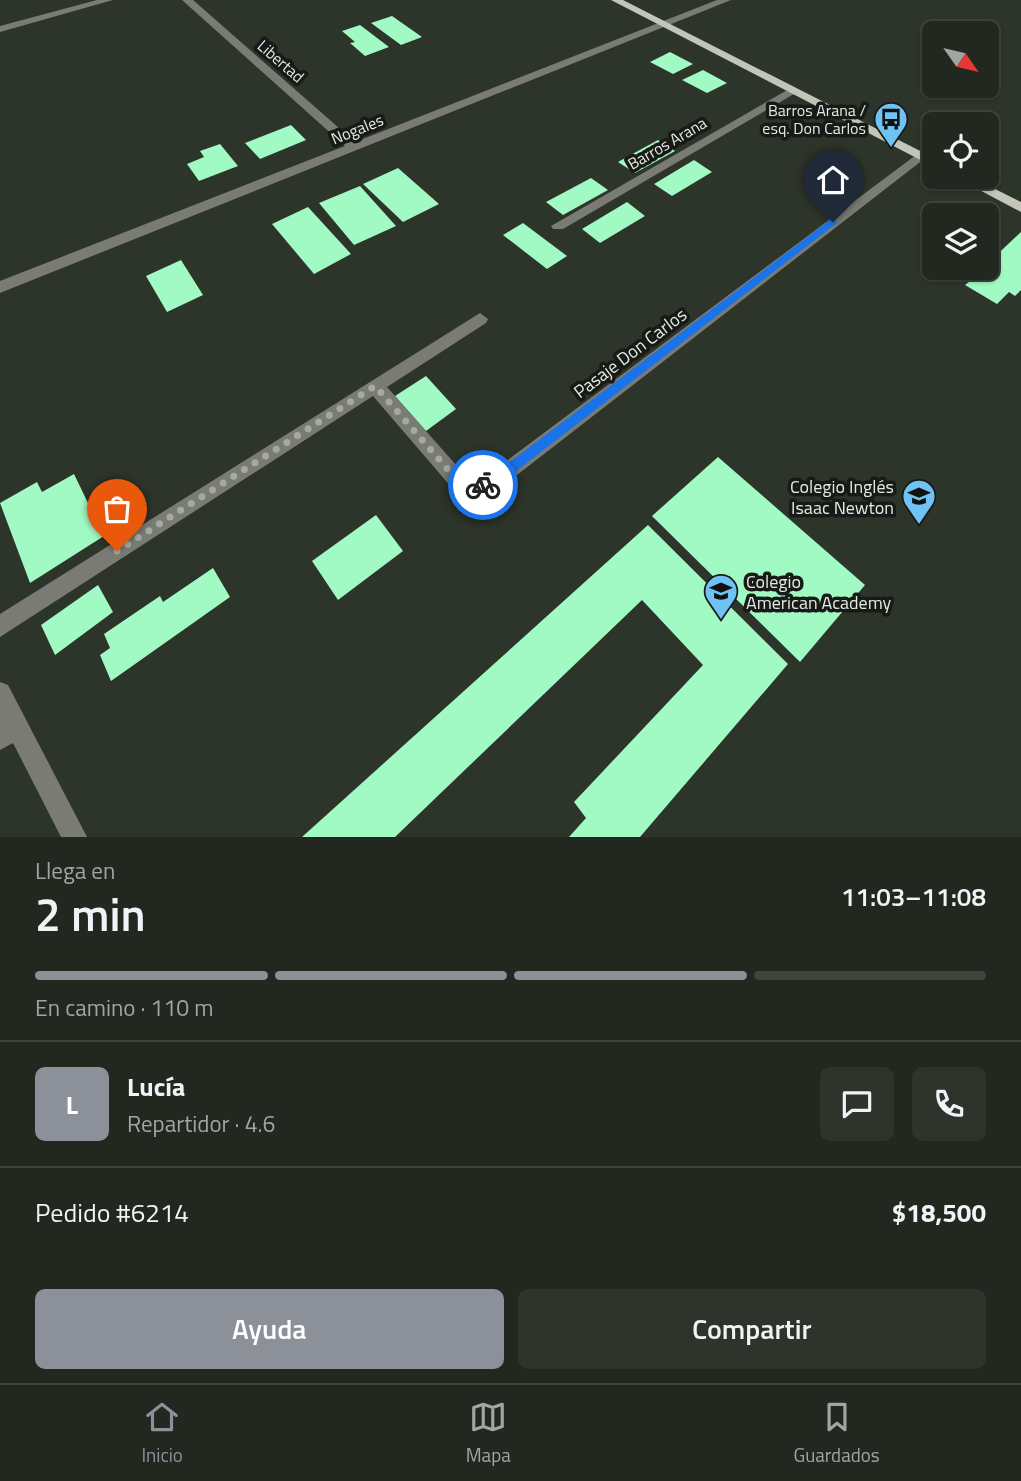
<!DOCTYPE html>
<html lang="es">
<head>
<meta charset="utf-8">
<style>
	body { margin:0; font-family:"Titillium Web",sans-serif; background:#2e332c; color:#f1f3f6; height:100vh; display:flex; flex-direction:column; font-size:26px; white-space:nowrap }
	* { box-sizing:border-box; margin:0 }
	p { font-size:23px; color:#a2a5a4 }
	.icon { flex:none; width:38px; height:38px; fill:none; stroke:currentColor; stroke-width:2; stroke-linecap:round; stroke-linejoin:round }
	.map { position:relative; height:837px; overflow:hidden }
	.panel { display:flex; flex-direction:column; background:#22271f; flex:1 }
	.panel>* { flex:none }
	.needle { width:46px; rotate:124deg }
	.controls { position:absolute; left:922px; top:21px; display:grid; gap:14px }
	.controls a { display:grid; place-items:center; width:77px; height:77px; border-radius:10px; background:#22271f; box-shadow:0 2px 5px #0004,0 0 0 2px #3f443d; font-size:35px }
	.pin { position:absolute; display:grid; place-items:center; width:60px; height:60px; color:#fff; margin:-72px -30px; border-radius:50% 50% 50% 0; rotate:-45deg; box-shadow:0 0 7px #0007 }
	.pin .icon { rotate:45deg }
	.courier { position:absolute; display:grid; place-items:center; width:70px; height:70px; margin:-35px; border:5px solid #1a73e8; border-radius:50%; background:#fff; color:#222; box-shadow:0 2px 9px #0007 }
	.headline em { font-style:normal; font-weight:600 }
	.headline div { display:flex; flex-direction:column-reverse }
	.headline { display:flex; align-items:center; justify-content:space-between; height:119px; padding:0 35px }
	h1 { font-size:46px; font-weight:600; line-height:52px }
	.bar { display:grid; grid-template-columns:repeat(4,1fr); gap:10px 7px; align-content:center; height:84px; padding:0 35px }
	.bar i { height:9px; border-radius:5px; background:#3f443d }
	.bar .selected { background:#8c9099 }
	.bar p { grid-column:span 4 }
	.line { display:flex; align-items:center; gap:18px; padding:0 35px; border-top:2px solid #3f443d }
	.line div { flex:1 }
	.round { display:grid; place-items:center; flex:none; width:74px; height:74px; border-radius:10px; background:#2e332c }
	.cta { display:flex; gap:14px; margin-top:auto; padding:14px 35px }
	.cta a { flex:1; height:80px; border-radius:10px; background:#8c9099; color:#fff; font-size:28px; font-weight:600; line-height:80px; text-align:center }
	.cta a+a { background:#2e332c; color:#f1f3f6 }
	.dock { display:flex; justify-content:space-around; align-items:center; height:98px; border-top:2px solid #3f443d; background:#22271f; font-size:19px; color:#a2a5a4 }
	.dock a { display:grid; justify-items:center; gap:4px }
	.dock .selected { color:#8c9099 }
	.map>svg:first-child { display:block }
	.building { fill:#a1f9c3 }
	.lines { fill:none; stroke-linecap:round; stroke-linejoin:round }
	.minor { fill:#7a7b75; fill-rule:evenodd }
	.major { fill:#c3c5b8; fill-rule:evenodd }
	.route { fill:#1a73e8 }
	.done { stroke:#a4aaa1; stroke-width:7; stroke-dasharray:0 12.6 }
	.labels { text-anchor:middle; dominant-baseline:central; stroke-width:7; stroke-linejoin:round; paint-order:stroke }
	.far-street-label { font-size:16px; fill:#e4e9e2; stroke:#171a16 }
	.far-poi-label { font-size:16px; fill:#e4e9e2; stroke:#171a16; text-anchor:end }
	.street-label { font-size:18px; fill:#e4e9e2; stroke:#171a16 }
	.poi-label { font-size:18px; fill:#e4e9e2; stroke:#171a16; text-anchor:end }
</style>
</head>
<body>
<div class="map">
<svg width="1021" height="837" viewBox="0 0 1021 837">
	<rect width="100%" height="100%" fill="#2d3429"/>
	<g class="building">
		<path d="M392,16L422,37L401,45L371,23Z"/>
		<path d="M360,25L389,47L365,56L350,43L355,42L342,31Z"/>
		<path d="M670,52L693,64L673,74L650,62Z"/>
		<path d="M703,70L727,83L707,93L682,80Z"/>
		<path d="M291,125L306,140L260,159L245,143Z"/>
		<path d="M658,140L675,151L635,173L618,162Z"/>
		<path d="M220,144L238,166L199,181L187,164L204,157L200,151Z"/>
		<path d="M694,160L712,172L672,196L654,184Z"/>
		<path d="M398,168L439,204L403,222L363,184Z"/>
		<path d="M591,178L608,190L563,215L546,202Z"/>
		<path d="M360,186L396,226L354,245L319,203Z"/>
		<path d="M627,202L645,216L600,243L582,229Z"/>
		<path d="M308,207L351,254L314,274L272,224Z"/>
		<path d="M523,223L567,256L547,269L503,235Z"/>
		<path d="M1021,232V290L1015,296L1009,292L997,304L965,285L987,268V264Z"/>
		<path d="M181,260L203,295L167,312L146,276Z"/>
		<path d="M426,376L456,409L426,431L395,396Z"/>
		<path d="M718,457L865,585L800,662L652,516Z"/>
		<path d="M74,474L104,536L30,583L0,503L37,482L42,492Z"/>
		<path d="M376,515L403,551L338,600L312,561Z"/>
		<path d="M648,525L788,664L640,837H569L586,818L574,802L703,665L642,600L395,837H302Z"/>
		<path d="M213,568L230,597L111,681L100,655L110,648L104,634L160,596L163,602Z"/>
		<path d="M98,585L113,612L55,655L41,625Z"/>
	</g>
	<g class="lines">
		<g class="minor">
			<path d="M97,0H113L0,32V26Z"/>
			<path d="M182,0H193L355,142L717,0H731L0,293V281L345,146Z"/>
			<path d="M789,89L799,91L563,229H553L551,226Z"/>
			<path d="M920,152L926,156L924,159L495,492L488,495L452,488L373,396L0,637V614L480,313L488,319L486,323L387,387L464,474L485,477Z"/>
			<path d="M0,682L8,685L87,837H61L13,743L0,750Z"/>
		</g>
		<g class="major">
			<path d="M611,0H623L934,158V167Z"/>
			<path d="M955,177H971L1021,202V212Z"/>
		</g>
	</g>
	<path class="route" d="M830,220L838,222L492,490L479,489V481L486,480Z"/>
	<g class="lines">
		<path class="done" d="M117,551L375,386L459,482L483,485"/>
	</g>
	<defs>
		<symbol id="bus-pin" viewBox="-11 -11 22 30"><path d="M0 17L-7.5 6A9.5 9.5 0 1 1 7.5 6Z" fill="#6fc2f4" stroke="#171a16"/><path d="M-5-6H5V4H4V6H2V4H-2V6H-4V4H-5ZM-3.5-4V0h7V-4ZM-3.5 1.2v1.5H-2V1.2ZM2 1.2v1.5H3.5V1.2Z" fill="#111"/></symbol>
		<symbol id="school-pin" viewBox="-11 -11 22 30"><path d="M0 17L-7.5 6A9.5 9.5 0 1 1 7.5 6Z" fill="#6fc2f4" stroke="#171a16"/><path d="M0-5L7-2L0 1L-7-2ZM-4 1L0 2.5L4 1V4Q0 6-4 4Z" fill="#111"/></symbol>
	</defs>
	<g fill-rule="evenodd">
		<use href="#bus-pin" x="872" y="100" width="38" height="52"/>
		<use href="#school-pin" x="900" y="477" width="38" height="52"/>
		<use href="#school-pin" x="702" y="572" width="38" height="52"/>
	</g>
	<g class="labels">
		<g class="far-street-label">
			<text transform="translate(281 61) rotate(41)">Libertad</text>
			<text transform="translate(357 129) rotate(-22)">Nogales</text>
			<text transform="translate(667 143) rotate(-30)">Barros Arana</text>
		</g>
		<g class="far-poi-label">
			<text x="866" y="110">Barros Arana /<tspan x="866" dy="18">esq. Don Carlos</tspan></text>
		</g>
		<g class="street-label">
			<text transform="translate(630 353) rotate(-37)">Pasaje Don Carlos</text>
		</g>
		<g class="poi-label">
			<text x="894" y="486">Colegio Inglés<tspan x="894" dy="21">Isaac Newton</tspan></text>
			<text x="746" y="581" text-anchor="start">Colegio<tspan x="746" dy="21">American Academy</tspan></text>
		</g>
	</g>
</svg>
<div class="controls">
<a><svg class="needle" viewBox="-14 -14 28 28"><path d="M0-13l5 13h-10z" fill="#e53935"/><path d="M0 13l5-13h-10z" fill="#a2a5a4"/></svg></a>
<a><svg class="icon" aria-label="locate" viewBox="0 0 24 24"><circle cx="12" cy="12" r="6"/><path d="M12 2v4M12 18v4M2 12h4M18 12h4"/></svg></a>
<a><svg class="icon" aria-label="layers" viewBox="0 0 24 24"><path d="M12 4l9 5-9 5-9-5zM3 14l9 5 9-5"/></svg></a>
</div>
<div class="pin" style="left:117px;top:551px;background:#ea580c"><svg class="icon" aria-label="bag" viewBox="0 0 24 24"><path d="M5 8h14l-1 12H6zM9 8a3 3 0 0 1 6 0"/></svg></div>
<div class="pin" style="left:833px;top:222px;background:#1f2937"><svg class="icon" aria-label="home" viewBox="0 0 24 24"><path d="M3 11l9-7 9 7M6 9v11h12V9"/></svg></div>
<div class="courier" style="left:483px;top:485px"><svg class="icon" aria-label="bike" viewBox="0 0 24 24"><circle cx="6" cy="16" r="4"/><circle cx="18" cy="16" r="4"/><path d="M6 16l4-8h5l3 8M10 8l3 8H6M13 5h3"/></svg></div>
</div>
<section class="panel">
<div class="headline"><div><h1>2 min</h1><p>Llega en</p></div><em>11:03–11:08</em></div>
<div class="bar"><i class="selected"></i><i class="selected"></i><i class="selected"></i><i></i><p>En camino · 110 m</p></div>
<div class="line" style="height:126px"><b class="round" style="background:#8c9099;color:#fff">L</b><div><b>Lucía</b><p>Repartidor · 4.6</p></div><a class="round"><svg class="icon" aria-label="chat" viewBox="0 0 24 24"><path d="M4 5h16v11H9l-5 4z"/></svg></a><a class="round"><svg class="icon" aria-label="phone" viewBox="0 0 24 24"><path d="M5 4h4l2 5-3 2q2 4 5 5l2-3 5 2v4C11 20 4 13 5 4z"/></svg></a></div>
<div class="line" style="height:91px"><div>Pedido #6214</div><b>$18,500</b></div>
<div class="cta"><a>Ayuda</a><a>Compartir</a></div>
</section>
<nav class="dock">
<a class="selected"><svg class="icon" aria-label="home" viewBox="0 0 24 24"><path d="M3 11l9-7 9 7M6 9v11h12V9"/></svg>Inicio</a>
<a><svg class="icon" aria-label="map" viewBox="0 0 24 24"><path d="M3 6l6-2 6 2 6-2v14l-6 2-6-2-6 2zM9 4v14M15 6v14"/></svg>Mapa</a>
<a><svg class="icon" aria-label="saved" viewBox="0 0 24 24"><path d="M7 4h10v16l-5-4-5 4z"/></svg>Guardados</a>
</nav>
</body>
</html>
